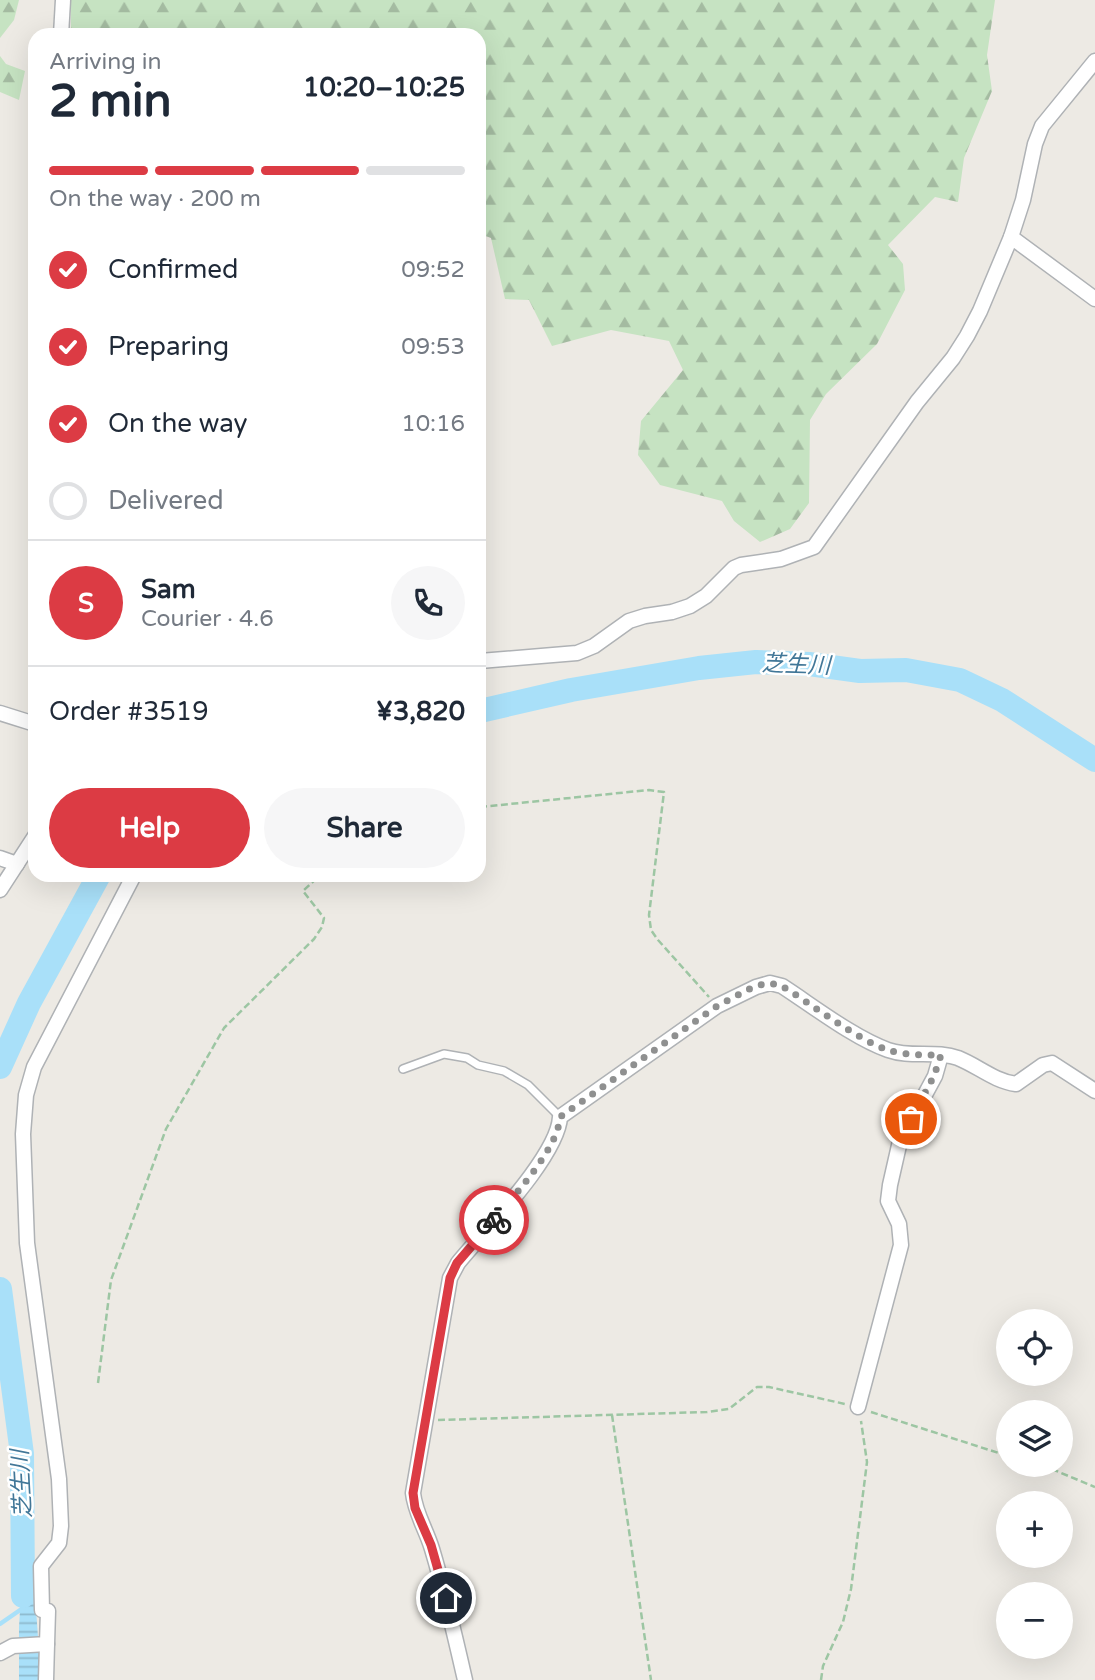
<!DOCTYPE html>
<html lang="en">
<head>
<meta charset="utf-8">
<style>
	body { margin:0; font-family:"Varela Round","Noto Sans JP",sans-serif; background:#f6f6f7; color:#1f2937; height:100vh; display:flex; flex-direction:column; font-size:26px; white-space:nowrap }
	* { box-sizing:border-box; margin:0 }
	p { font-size:23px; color:#747a83 }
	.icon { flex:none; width:38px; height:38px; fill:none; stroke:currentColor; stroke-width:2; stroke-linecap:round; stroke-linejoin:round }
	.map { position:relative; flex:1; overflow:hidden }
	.panel { position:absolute; left:28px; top:28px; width:458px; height:854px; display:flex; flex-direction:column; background:#fff; border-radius:21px; box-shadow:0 7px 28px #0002 }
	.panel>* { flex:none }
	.buttons { position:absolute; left:996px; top:1309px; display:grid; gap:14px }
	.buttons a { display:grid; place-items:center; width:77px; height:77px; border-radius:50%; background:#fff; box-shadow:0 7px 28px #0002; font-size:35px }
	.pin { position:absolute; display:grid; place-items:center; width:60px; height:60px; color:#fff; margin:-30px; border:4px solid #fff; border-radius:50%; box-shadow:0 2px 7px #0007 }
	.courier { position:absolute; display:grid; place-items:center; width:70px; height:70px; margin:-35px; border:5px solid #dc3b44; border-radius:50%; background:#fff; color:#222; box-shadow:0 2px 9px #0007 }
	.headline em { font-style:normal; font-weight:700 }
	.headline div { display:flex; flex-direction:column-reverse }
	.headline { display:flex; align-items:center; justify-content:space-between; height:119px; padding:0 21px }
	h1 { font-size:46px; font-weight:700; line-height:52px }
	.bar { display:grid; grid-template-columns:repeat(4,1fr); gap:10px 7px; align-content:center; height:84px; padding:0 21px }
	.bar i { height:9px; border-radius:5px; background:#e0e1e3 }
	.bar .current { background:#dc3b44 }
	.bar p { grid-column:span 4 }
	.line { display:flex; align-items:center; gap:18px; padding:0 21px; border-top:2px solid #e0e1e3 }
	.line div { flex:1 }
	.round { display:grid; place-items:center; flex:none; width:74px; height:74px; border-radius:37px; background:#f6f6f7 }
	ol { padding:0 21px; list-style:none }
	li { display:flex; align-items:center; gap:21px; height:77px }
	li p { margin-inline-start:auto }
	li .icon { padding:7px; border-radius:50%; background:#dc3b44; color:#fff; stroke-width:4 }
	li:last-child { color:#747a83 }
	li i { width:38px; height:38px; border:4px solid #e0e1e3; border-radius:50% }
	.cta { display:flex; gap:14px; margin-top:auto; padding:14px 21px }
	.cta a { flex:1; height:80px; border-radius:42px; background:#dc3b44; color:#fff; font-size:28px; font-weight:700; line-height:80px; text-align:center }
	.cta a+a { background:#f6f6f7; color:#1f2937 }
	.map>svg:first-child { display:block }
	.forest { fill:url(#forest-firs) }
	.water { fill:url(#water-rules) }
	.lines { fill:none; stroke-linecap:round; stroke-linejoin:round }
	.stream { stroke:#a9e0f9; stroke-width:4.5 }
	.river { stroke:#a9e0f9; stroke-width:24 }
	.service-casing { stroke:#afb2b5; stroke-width:10 }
	.minor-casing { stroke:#afb2b5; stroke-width:17 }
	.path { stroke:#9dc6a3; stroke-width:2.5; stroke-dasharray:7 3.5; stroke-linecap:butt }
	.service { stroke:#fff; stroke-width:7 }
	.minor { stroke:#fff; stroke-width:14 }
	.done { stroke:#8f9090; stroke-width:7; stroke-dasharray:0 12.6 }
	.route { stroke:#dc3b44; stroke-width:9 }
	.labels { text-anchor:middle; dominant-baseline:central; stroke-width:5; stroke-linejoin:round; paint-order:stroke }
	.water-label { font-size:23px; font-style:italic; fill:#417798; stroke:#fff }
</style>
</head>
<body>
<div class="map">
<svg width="1095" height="1680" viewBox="0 0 1095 1680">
	<defs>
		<pattern id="forest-firs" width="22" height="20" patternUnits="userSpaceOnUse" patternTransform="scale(1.75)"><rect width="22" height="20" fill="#c6e3c2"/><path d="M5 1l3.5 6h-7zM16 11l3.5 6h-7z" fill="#a4bba1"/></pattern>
		<pattern id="water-rules" width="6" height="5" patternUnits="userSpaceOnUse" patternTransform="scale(1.75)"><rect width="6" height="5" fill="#a9e0f9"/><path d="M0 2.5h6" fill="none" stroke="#8db9cd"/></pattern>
	</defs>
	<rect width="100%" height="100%" fill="#edeae4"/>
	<g class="forest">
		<path d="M0,0H19L14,20L0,38Z"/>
		<path d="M71,0H995L987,55L992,91L964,158L958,202L935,197L888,245L903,264L905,290L877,344L826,394L810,420L809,503L790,529L760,542L734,521L722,501L660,485L638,455L641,421L683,370L669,341L611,330L552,346L529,300L505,299L491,238L480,234V35H71Z"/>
		<path d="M0,56L6,64L25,71L19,100L0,92Z"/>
	</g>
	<path class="water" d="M25,1527L33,1566L41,1680H19V1627Z"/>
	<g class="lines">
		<path class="stream" d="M0,1624L23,1608"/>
		<g class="river">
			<path d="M480,711L571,690L699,668L756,662L809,664L860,671L906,670L960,680L1002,700L1095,760"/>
			<path d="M0,1067L29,1003L99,875"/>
			<path d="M0,1289L22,1454L23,1596"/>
		</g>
		<defs>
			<path id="service" d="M403,1069L444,1054L467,1058L478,1065L504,1071L528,1085L560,1117"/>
			<g id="minor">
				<path d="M61,35L63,0"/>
				<path d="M1011,237L1095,299"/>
				<path d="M480,661L577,653L594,646L629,621L645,616L672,612L690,606L706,596L734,568L741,565L781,559L814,547L917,402L953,358L967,336L980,311L1011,237L1023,200L1035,144L1042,126L1095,61"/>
				<path d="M0,713L35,724"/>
				<path d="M0,858L17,864"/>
				<path d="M0,890L35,836"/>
				<path d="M858,1407L901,1245L899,1224L888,1201L890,1185L900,1141L935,1076L941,1055"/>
				<path d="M0,1653L13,1646L47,1644L48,1611L42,1610L41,1566L59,1543L61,1526L59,1479L27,1243L23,1134L26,1095L34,1067L134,875"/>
				<path d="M46,1680L47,1644"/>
				<path d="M465,1680C455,1636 445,1592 432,1549C426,1529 415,1513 413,1493L450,1278L458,1263C484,1231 558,1156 560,1117L717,1006L756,987L770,983L782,986C813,1006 854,1038 888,1050C910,1058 936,1050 958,1058C978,1066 994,1081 1016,1084L1043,1065L1052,1063L1095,1091"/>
			</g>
		</defs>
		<use href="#service" class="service-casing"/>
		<use href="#minor" class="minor-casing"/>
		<g class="path">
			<path d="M480,807L649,790L664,792L649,915L651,930L658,940L709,997"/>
			<path d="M98,1383L111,1280L166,1129L224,1028L314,939L322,927L324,918L303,891L320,875"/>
			<path d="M871,1412L1008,1456"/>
			<path d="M612,1415L651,1680"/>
			<path d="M438,1420L707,1412L729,1409L757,1387H769L845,1404"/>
			<path d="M1042,1465L1095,1487"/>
			<path d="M821,1680L823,1666L843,1622L851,1589L867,1462L861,1421"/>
		</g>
		<use href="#service" class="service"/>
		<use href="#minor" class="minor"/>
	</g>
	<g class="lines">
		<path class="done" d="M494,1220C514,1195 558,1149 560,1117L717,1006L755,986L770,983L782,986C810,1003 862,1043 891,1051C907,1055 924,1055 941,1055L934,1076L911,1119"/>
		<path class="route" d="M446,1598L431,1545L415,1508L413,1493L450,1278L457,1263L494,1220"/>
	</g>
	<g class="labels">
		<g class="water-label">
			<text transform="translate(796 665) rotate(2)">芝生川</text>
			<text transform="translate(22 1484) rotate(-93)">芝生川</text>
		</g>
	</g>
</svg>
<div class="buttons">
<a><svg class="icon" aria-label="locate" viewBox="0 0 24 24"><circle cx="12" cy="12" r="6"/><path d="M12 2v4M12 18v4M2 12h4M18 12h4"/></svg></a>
<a><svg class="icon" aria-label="layers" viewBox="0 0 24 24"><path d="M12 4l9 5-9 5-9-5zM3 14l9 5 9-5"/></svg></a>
<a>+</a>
<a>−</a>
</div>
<div class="pin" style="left:911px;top:1119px;background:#ea580c"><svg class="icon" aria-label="bag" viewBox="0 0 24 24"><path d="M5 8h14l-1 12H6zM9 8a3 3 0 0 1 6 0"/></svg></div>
<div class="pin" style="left:446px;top:1598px;background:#1f2937"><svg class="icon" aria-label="home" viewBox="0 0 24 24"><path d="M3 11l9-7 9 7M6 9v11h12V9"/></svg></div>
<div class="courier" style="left:494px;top:1220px"><svg class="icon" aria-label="bike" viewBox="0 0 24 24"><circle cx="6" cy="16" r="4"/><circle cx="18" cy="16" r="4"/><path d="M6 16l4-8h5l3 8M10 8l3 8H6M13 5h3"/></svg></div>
<section class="panel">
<div class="headline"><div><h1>2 min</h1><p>Arriving in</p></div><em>10:20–10:25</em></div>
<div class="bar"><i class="current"></i><i class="current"></i><i class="current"></i><i></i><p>On the way · 200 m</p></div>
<ol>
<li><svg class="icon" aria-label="check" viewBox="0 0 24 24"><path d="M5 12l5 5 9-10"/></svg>Confirmed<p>09:52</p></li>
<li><svg class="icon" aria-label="check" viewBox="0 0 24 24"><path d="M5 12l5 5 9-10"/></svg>Preparing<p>09:53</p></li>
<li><svg class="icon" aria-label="check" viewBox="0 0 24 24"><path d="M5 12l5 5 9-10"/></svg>On the way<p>10:16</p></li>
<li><i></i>Delivered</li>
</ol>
<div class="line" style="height:126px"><b class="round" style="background:#dc3b44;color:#fff">S</b><div><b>Sam</b><p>Courier · 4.6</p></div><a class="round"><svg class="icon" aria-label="phone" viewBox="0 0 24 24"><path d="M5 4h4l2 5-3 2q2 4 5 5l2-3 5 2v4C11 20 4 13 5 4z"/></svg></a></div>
<div class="line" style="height:91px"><div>Order #3519</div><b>¥3,820</b></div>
<div class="cta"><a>Help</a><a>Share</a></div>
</section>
</div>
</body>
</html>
